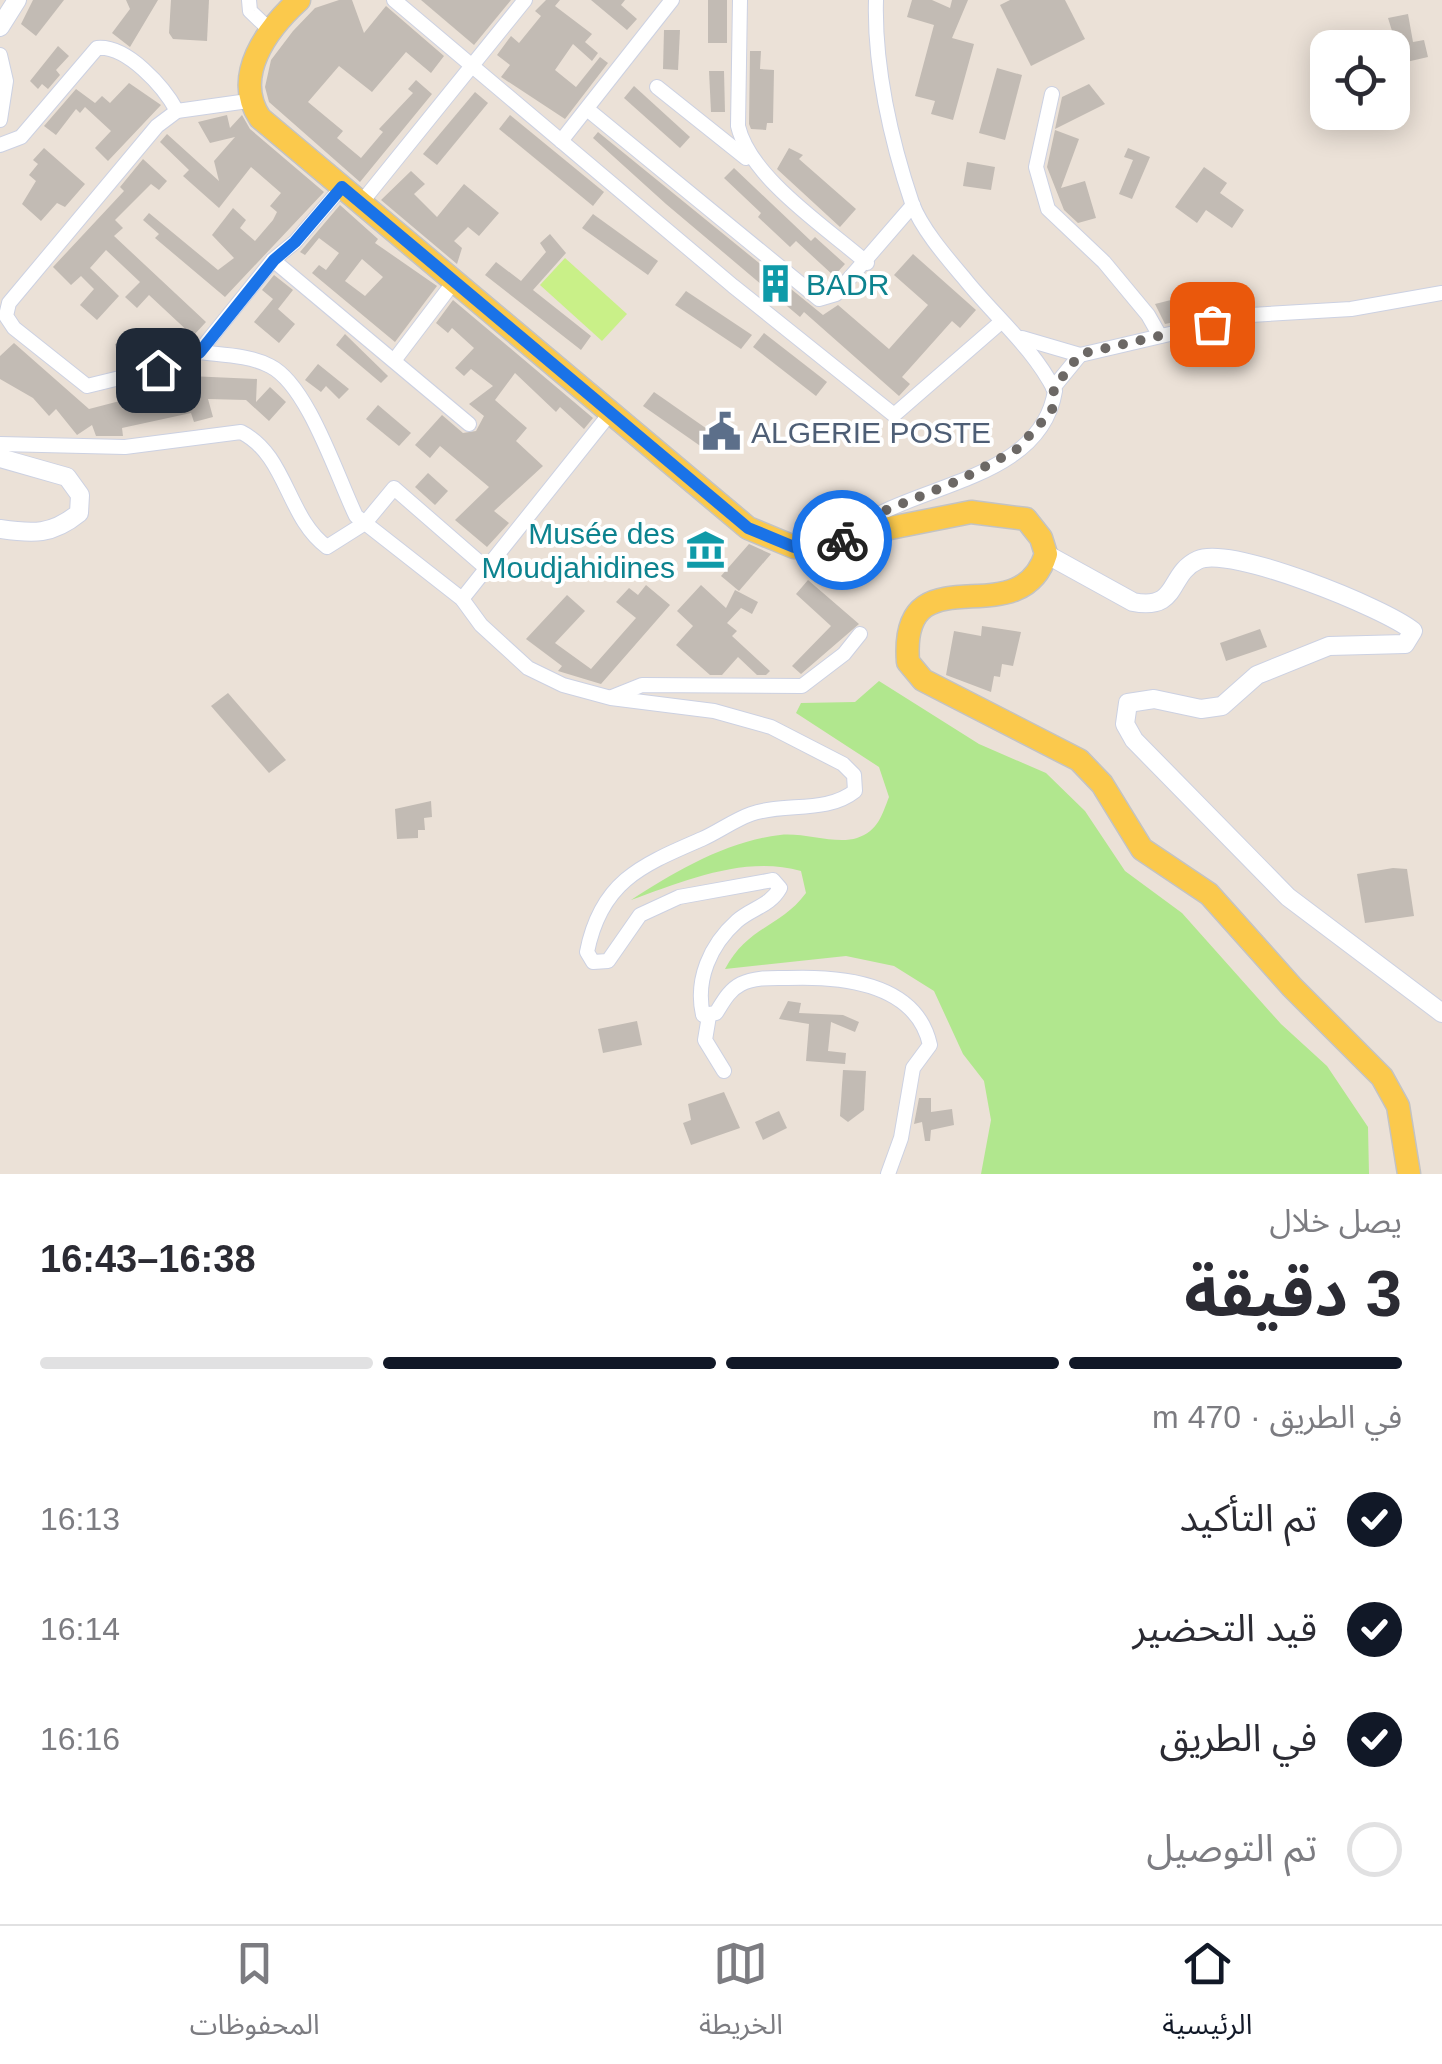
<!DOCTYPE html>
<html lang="ar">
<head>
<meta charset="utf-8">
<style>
	body { margin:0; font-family:Arial,"Noto Sans Arabic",sans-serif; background:#f7f7f7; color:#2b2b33; direction:rtl; height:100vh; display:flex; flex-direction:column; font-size:38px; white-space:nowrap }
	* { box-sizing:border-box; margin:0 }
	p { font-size:32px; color:#7c7c81 }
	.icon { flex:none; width:55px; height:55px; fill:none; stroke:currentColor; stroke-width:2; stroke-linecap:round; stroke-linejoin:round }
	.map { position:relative; height:1174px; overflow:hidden; direction:ltr }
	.side { display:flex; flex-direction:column; background:#fff; flex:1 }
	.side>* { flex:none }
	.fabs { position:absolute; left:1310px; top:30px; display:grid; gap:20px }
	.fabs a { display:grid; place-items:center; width:100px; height:100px; border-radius:20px; background:#fff; box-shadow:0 5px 25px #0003; font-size:50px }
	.pin { position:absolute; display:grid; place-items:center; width:85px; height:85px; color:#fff; margin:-42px; border-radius:20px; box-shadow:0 5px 15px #0006 }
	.courier { position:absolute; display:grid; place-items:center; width:100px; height:100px; margin:-50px; border:8px solid #1a73e8; border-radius:50%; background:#fff; color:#222; box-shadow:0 2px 12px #0007 }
	.headline em { font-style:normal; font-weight:700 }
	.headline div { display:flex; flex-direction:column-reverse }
	.headline { display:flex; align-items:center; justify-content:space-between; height:170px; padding:0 40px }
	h1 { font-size:65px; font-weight:700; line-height:75px }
	.bar { display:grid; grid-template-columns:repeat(4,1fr); gap:15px 10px; align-content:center; height:120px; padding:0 40px }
	.bar i { height:12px; border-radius:8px; background:#e1e1e2 }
	.bar .active { background:#111827 }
	.bar p { grid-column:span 4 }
	ol { padding:0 40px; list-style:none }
	li { display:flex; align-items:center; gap:30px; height:110px }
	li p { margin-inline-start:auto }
	li .icon { padding:10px; border-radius:50%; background:#111827; color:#fff; stroke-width:4 }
	li:last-child { color:#7c7c81 }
	li i { width:55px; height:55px; border:5px solid #e1e1e2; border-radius:50% }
	.tabs { display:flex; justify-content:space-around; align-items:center; height:140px; border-top:2px solid #e1e1e2; background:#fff; font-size:28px; color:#7c7c81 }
	.tabs a { display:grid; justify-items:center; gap:5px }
	.tabs .active { color:#111827 }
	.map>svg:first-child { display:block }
	.green { fill:#b1e78e }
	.pitch { fill:#c9f088 }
	.building { fill:#c2bbb4; fill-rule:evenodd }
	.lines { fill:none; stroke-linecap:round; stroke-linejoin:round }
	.minor-casing { stroke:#ccd1e2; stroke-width:16 }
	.tertiary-casing { stroke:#ccd1e2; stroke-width:20 }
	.primary-casing { stroke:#c3c3c3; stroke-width:25 }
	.minor { stroke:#fff; stroke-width:14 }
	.tertiary { stroke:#fff; stroke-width:18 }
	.primary { stroke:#fbc94c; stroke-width:22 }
	.done { stroke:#6c6865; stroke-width:10; stroke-dasharray:0 18 }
	.route { stroke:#1a73e8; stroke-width:12 }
	.labels { text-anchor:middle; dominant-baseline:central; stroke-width:8; stroke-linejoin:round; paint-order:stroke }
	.culture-label { font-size:30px; fill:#0d838f; stroke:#fff; text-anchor:start }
	.service-label { font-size:30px; fill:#4e5e75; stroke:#fff; text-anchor:start }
</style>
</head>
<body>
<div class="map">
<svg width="1442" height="1174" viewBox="0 0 1442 1174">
	<rect width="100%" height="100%" fill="#ebe1d7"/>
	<path class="green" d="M879,681L979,744L1046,773L1085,811L1125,871L1182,913L1281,1024L1327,1066L1368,1127L1369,1174H981L991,1120L984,1081L963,1054L934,991L894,966L846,956L725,969C748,926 781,927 806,893L801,871C745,855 684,881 631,900C674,872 727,841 780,835C803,832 836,845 857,838C878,831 882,815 889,797L879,767L796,713L801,703L855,702Z"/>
	<path class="pitch" d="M565,258L627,314L602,341L540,285Z"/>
	<g class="building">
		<path d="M33,0H64L36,36L21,24Z"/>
		<path d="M126,0H158L130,47L112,33L130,9Z"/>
		<path d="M171,0H209L207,41L173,39L169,33Z"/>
		<path d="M339,0H352L364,33L386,6L444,56L431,73L406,52L372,92L339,66L308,102L343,131L337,138L361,158L383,132L379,129L413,93L408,89L416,80L432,94L360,182L269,102L265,87L271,60L293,31L315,8Z"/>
		<path d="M421,0H511L474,45Z"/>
		<path d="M546,0H560L555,6L592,34L585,42L598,53L592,61L573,44L555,70L576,87L600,57L608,63L565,119L501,77L510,65L497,55L511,36L519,43L541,16L535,11Z"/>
		<path d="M591,0H625L621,5L637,19L627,30Z"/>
		<rect x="708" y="0" width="19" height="43"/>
		<path d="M912,0H932L950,8L952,0H968L952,38L974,44L953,120L931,114L935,101L915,96L934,25L907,17Z"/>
		<path d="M1010,0H1065L1085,39L1031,66L1000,5Z"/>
		<path d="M1408,14L1413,42L1424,40L1428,57L1402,63L1388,18Z"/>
		<path d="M664,30H680L678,70L663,69Z"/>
		<path d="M58,46L69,56L56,70L60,75L48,89L42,84L38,89L30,81Z"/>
		<path d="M750,51H761L760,69L774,70L773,123H767L766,130L751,129L749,124Z"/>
		<path d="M997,68L1022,75L1005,140L979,133Z"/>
		<path d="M709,71H724L725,112H711Z"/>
		<path d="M129,83L161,105L108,161L95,148L111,131L85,107L80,113L76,109L56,135L44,126L76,89L95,103L102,96L110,103Z"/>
		<path d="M1089,84L1105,104L1055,129L1062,97Z"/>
		<path d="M634,86L690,137L680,148L624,98Z"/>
		<path d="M475,92L488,103L437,165L423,154Z"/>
		<path d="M227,115L230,128L242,115L250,129L324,192L225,297L155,238L159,234L143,220L149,213L218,270L234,258L212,235L233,208L246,220L240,228L255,241L273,220L277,212L270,206L281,193L251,167L219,208L183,176L189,170L160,142L167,134L219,181L214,161L235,137L210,143L198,122Z"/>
		<path d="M510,115L604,192L593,206L499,129Z"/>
		<path d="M1055,130L1079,139L1061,188L1085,181L1096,218L1078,223L1064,210L1047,167Z"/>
		<path d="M598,132L823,315L838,305L889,349L928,305L894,275L913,254L976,310L960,328L952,321L902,377L910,384L899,396L804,312L800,317L666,204L593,138Z"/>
		<path d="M44,148L85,184L65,207L57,203L41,221L22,204L36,181L29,175L38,164L33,160Z"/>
		<path d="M789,148L803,155L799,159L856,209L840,227L777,169Z"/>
		<path d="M1128,148L1150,157L1132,199L1119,194L1133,160L1124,157Z"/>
		<path d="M143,159L167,181L159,190L151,184L115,220L123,228L114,236L206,322L193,336L149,295L137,308L125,297L140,282L106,250L90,268L119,296L97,320L80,305L94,289L81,276L71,285L53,267L124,191L120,187Z"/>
		<path d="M967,162L995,167L991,190L963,186Z"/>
		<path d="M1204,167L1227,183L1220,193L1244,210L1232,228L1206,210L1197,223L1175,207Z"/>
		<path d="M734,168L811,241L815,237L845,264L834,276L796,241L790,247L758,217L761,213L724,178Z"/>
		<path d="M411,171L425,184L414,194L437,217L464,184L499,213L479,236L468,227L454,241L462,248L457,264L381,200Z"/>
		<path d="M340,205L378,239L375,243L437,286L395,342L312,273L319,265L326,270L339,253L319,238L305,255L300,252ZM362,259L383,277L365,296L345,281Z"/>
		<path d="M593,214L658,261L648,275L582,228Z"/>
		<path d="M550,234L566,253L533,290L591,336L581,350L485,275L496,262L521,281L546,252L540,243Z"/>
		<path d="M274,275L293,290L278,309L295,324L279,343L254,322L273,299L262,290Z"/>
		<path d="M686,291L752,335L741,349L675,305Z"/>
		<path d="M1179,298L1184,320L1165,324L1155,304Z"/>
		<path d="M453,300L593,418L584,429L560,407L556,412L515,373L495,400L527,428L516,441L543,466L494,511L509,523L487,547L455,520L489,487L440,446L430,458L415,445L442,415L463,433L476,431L484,416L469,404L493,386L471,369L464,376L455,368L474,348L452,328L448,333L436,323Z"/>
		<path d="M764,333L827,382L816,396L753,347Z"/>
		<path d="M345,334L388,376L381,383L336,345Z"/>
		<path d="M143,337L150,340L152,347L164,345L172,353L119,362L115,344Z"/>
		<path d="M14,343L89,409L189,383V376L257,379L256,402L270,387L286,402L269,421L246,400L208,399L213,417L194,422L191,413L122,428L123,436H96L92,425L77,435L56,409L49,416L33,398L0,379V356Z"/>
		<path d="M318,364L349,389L339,399L326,386L321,392L305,380Z"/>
		<path d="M654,392L720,438L709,452L643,406Z"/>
		<path d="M378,405L411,433L399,446L366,419Z"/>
		<path d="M428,473L448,491L435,505L415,487Z"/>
		<path d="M749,544L771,554L739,591L721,576Z"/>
		<path d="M808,580L859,624L801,674L792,666L831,626L796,594Z"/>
		<path d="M646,585L670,605L601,684L558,671L562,666L526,639L567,595L585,611L555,643L591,669L636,618L616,602L629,588L638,595Z"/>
		<path d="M701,585L726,608L735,590L758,602L752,614L741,608L727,623L737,631L732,636L770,671L766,675H757L738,657L722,675H710L676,645L693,626L677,611Z"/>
		<path d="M982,626L1021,632L1013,666L1002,664L1000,677L994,676L991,692L946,675L954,631L981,636Z"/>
		<path d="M1260,629L1267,647L1226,661L1220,643Z"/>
		<path d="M228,693L286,760L269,773L211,706Z"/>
		<path d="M431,801L432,817L424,818L425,830H418V838L397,839L395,809Z"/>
		<path d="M1393,868L1407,869L1414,916L1365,923L1357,874Z"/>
		<path d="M788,1001L801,1003L799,1013L843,1015L859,1022L855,1032L831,1022L828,1051L846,1053L845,1064L806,1061L809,1024L779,1019Z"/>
		<path d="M637,1021L642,1045L603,1053L598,1029Z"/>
		<path d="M843,1070L866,1071L864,1110L848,1122L840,1116Z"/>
		<path d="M724,1092L740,1128L691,1145L683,1123L691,1120L688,1104Z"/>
		<path d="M919,1098H931V1112L952,1109L954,1125L931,1130L930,1141H925L922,1122L914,1124Z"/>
		<path d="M779,1111L787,1128L763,1140L755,1122Z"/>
	</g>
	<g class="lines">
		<defs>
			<g id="minor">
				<path d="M249,0L250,11L271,31"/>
				<path d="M394,0L733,286L894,415L1001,322"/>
				<path d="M740,0L738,126C750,178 827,228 867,263"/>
				<path d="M0,55L6,81L0,120"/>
				<path d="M657,87L746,158"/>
				<path d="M1052,94L1036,167L1048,209L1104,262L1148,315L1160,336"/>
				<path d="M248,101L177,111L157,126L9,303L6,316L14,328L87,386L185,362L199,352L273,260L295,242L342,187"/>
				<path d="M587,109L819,299L836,294L913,205"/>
				<path d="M561,141L672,0"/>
				<path d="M0,145L21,137L97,48C127,45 164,87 177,111"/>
				<path d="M361,203L525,0"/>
				<path d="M273,260L469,424"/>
				<path d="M1022,338L1080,355L1053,388"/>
				<path d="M199,352C222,355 249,355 270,366C308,385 337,477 356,516L365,523L394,488L486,568"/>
				<path d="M1080,355L1251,315L1351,309L1442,293"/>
				<path d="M396,358L456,279"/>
				<path d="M0,444L125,447L241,432C287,455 287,518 327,547L365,523L462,599L481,625L528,668L563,685L611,698L714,711L771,727L843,764L854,775L855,791C826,814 785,802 751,814C734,820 718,832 702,839C642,865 601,881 587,952L593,962L608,961L640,915L679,897L773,880L780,888C770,906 752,908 737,921C710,945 695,980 703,1015L716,1013C723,1002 729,990 741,984C755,977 772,978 787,978C839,976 916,982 930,1045L913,1068L901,1138L888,1174"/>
				<path d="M850,532C910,483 1040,483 1055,391C1032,346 995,317 964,278C947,258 921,228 912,203C891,141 874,66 876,0"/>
				<path d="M462,599L612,411"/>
				<path d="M612,697L642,685L802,686L844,654L860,634"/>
				<path d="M709,1016L705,1040L724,1071"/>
			</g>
			<g id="tertiary">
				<path d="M0,27L17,0"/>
				<path d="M0,458L67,477L80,495L79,513C52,535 33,534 0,529"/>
				<path d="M1046,554L1133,602C1180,611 1167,574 1198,560C1230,545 1385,608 1413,631L1405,644L1329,646L1257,675L1222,706L1201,709L1154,699L1128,703L1125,724L1134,740L1288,897L1442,1013"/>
			</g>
			<path id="primary" d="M299,0C267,29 232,76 260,118L748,528L794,547L971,512L1026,519L1041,538L1046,554C1020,639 899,547 908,662L923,680L1079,760L1102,784L1142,849L1209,894L1292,987L1382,1077L1398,1106L1409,1174"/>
		</defs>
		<use href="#minor" class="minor-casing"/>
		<use href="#tertiary" class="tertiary-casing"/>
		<use href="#primary" class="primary-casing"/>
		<use href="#minor" class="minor"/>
		<use href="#tertiary" class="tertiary"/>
		<use href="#primary" class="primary"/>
	</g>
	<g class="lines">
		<path class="done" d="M842,540L874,515L960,480L1016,450L1052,411L1054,388L1080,354L1212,324"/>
		<path class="route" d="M158,370L186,362L200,352L274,260L295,242L342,187L748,528L794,547L842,540"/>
	</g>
	<defs>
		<symbol id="building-bare" viewBox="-9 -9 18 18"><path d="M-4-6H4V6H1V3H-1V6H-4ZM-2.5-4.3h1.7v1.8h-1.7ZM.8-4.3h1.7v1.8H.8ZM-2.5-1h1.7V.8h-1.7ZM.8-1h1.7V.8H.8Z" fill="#0f9aa8" stroke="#fff" stroke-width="2.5" paint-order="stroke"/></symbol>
		<symbol id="civic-bare" viewBox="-9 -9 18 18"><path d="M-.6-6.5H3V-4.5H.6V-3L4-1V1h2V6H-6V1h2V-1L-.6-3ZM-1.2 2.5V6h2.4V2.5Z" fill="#5c6f8a" stroke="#fff" stroke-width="2.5" paint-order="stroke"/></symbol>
		<symbol id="museum-bare" viewBox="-9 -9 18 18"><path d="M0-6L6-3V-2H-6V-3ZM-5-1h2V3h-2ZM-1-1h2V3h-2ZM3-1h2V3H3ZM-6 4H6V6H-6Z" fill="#0f9aa8" stroke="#fff" stroke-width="2.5" paint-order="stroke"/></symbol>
	</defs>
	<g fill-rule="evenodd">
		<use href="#building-bare" x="748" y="256" width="55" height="55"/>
		<use href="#civic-bare" x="694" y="404" width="55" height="55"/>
		<use href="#museum-bare" x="678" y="522" width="55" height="55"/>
	</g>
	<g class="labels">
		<g class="culture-label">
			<text x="806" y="284">BADR</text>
			<text x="675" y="533" text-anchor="end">Musée des<tspan x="675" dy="34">Moudjahidines</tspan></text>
		</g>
		<g class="service-label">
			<text x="751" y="432">ALGERIE POSTE</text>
		</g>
	</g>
</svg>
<div class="fabs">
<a><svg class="icon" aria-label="locate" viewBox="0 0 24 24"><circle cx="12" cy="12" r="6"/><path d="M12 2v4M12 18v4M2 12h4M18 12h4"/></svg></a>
</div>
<div class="pin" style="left:1212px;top:324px;background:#ea580c"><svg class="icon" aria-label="bag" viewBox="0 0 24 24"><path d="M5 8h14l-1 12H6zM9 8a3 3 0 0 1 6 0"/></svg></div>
<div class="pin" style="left:158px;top:370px;background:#1f2937"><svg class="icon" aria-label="home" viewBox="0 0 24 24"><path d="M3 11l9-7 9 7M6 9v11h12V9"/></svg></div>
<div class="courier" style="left:842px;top:540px"><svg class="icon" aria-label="bike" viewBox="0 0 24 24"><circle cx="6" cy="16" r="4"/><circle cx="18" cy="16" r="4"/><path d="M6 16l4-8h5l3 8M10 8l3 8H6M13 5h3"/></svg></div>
</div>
<section class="side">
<div class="headline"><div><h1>3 دقيقة</h1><p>يصل خلال</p></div><em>16:38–16:43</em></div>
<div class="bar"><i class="active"></i><i class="active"></i><i class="active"></i><i></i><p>في الطريق · 470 m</p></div>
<ol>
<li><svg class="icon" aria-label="check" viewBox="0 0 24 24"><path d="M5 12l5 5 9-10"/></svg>تم التأكيد<p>16:13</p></li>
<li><svg class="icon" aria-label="check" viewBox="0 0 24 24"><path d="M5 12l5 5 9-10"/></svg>قيد التحضير<p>16:14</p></li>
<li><svg class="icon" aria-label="check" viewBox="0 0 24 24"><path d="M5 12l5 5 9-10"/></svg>في الطريق<p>16:16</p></li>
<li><i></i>تم التوصيل</li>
</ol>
</section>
<nav class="tabs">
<a class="active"><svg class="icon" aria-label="home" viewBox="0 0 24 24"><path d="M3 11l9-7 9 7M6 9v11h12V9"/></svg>الرئيسية</a>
<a><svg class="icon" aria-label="map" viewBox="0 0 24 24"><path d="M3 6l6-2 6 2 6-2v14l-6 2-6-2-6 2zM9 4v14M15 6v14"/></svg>الخريطة</a>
<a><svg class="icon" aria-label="saved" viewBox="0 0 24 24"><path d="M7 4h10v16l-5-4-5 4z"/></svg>المحفوظات</a>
</nav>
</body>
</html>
